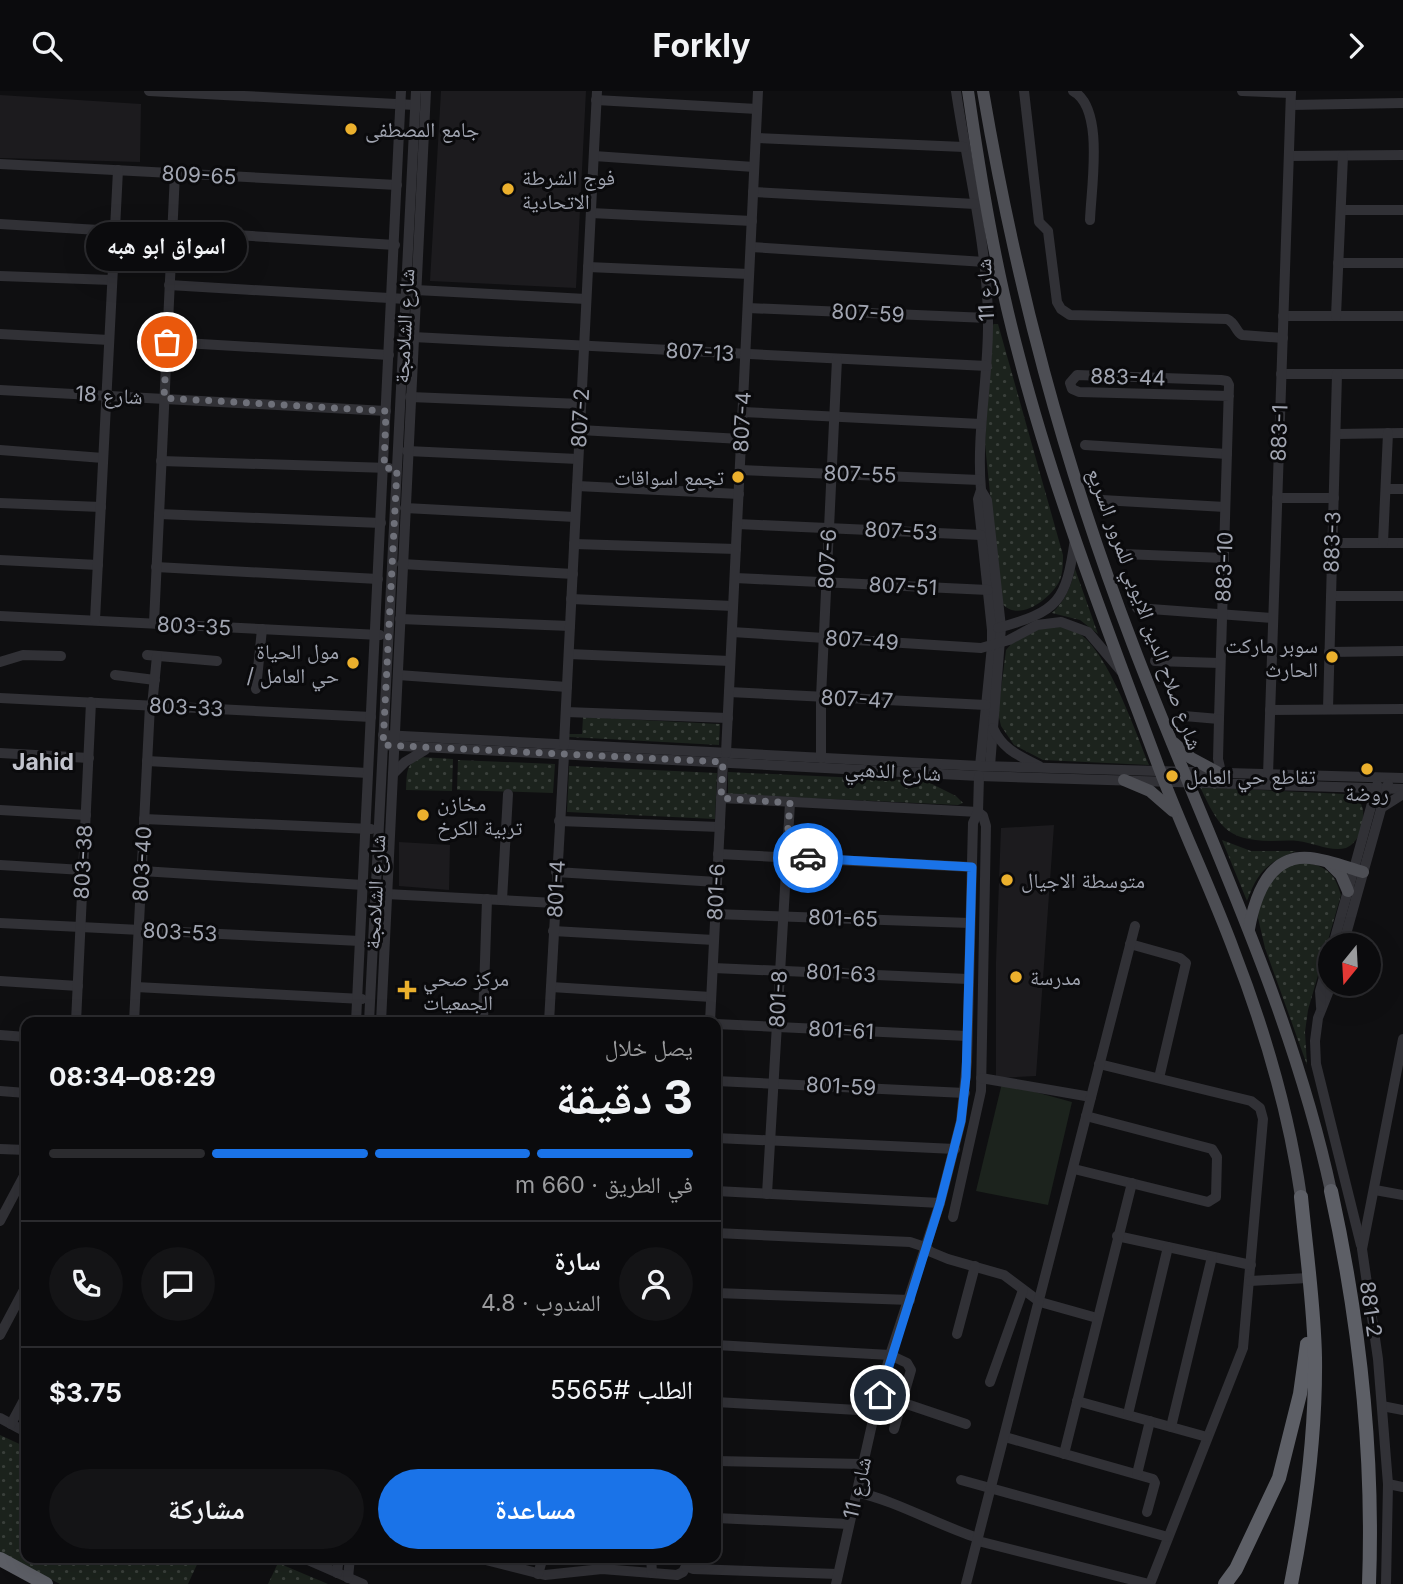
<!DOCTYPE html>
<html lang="ar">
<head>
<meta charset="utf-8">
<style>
	body { margin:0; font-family:Inter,"Noto Naskh Arabic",sans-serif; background:#141416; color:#f1f3f6; direction:rtl; height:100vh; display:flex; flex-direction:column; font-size:26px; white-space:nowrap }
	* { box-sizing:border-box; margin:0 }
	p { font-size:23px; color:#9a9b9d }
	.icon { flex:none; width:38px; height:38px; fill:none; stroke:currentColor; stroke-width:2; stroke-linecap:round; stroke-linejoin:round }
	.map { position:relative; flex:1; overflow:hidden; direction:ltr }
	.details { position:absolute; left:21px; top:926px; width:700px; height:546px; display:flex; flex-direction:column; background:#0b0b0d; border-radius:14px; box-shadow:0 7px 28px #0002,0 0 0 2px #2b2b2e; direction:rtl }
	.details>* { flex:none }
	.needle { width:46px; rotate:198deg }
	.fabs { position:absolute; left:1318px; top:842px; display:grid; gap:14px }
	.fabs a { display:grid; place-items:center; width:63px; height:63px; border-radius:50%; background:#0b0b0d; box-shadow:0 7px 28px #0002,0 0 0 2px #2b2b2e; font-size:35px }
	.pin { position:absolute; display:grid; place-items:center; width:60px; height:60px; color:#fff; margin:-30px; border:4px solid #fff; border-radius:50%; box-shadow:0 2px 7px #0007 }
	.courier { position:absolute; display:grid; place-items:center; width:70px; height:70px; margin:-35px; border:5px solid #1a73e8; border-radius:50%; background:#fff; color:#222; box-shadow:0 2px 9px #0007 }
	.bubble { position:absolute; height:49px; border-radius:24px; background:#0b0b0d; box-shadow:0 7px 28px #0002,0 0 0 2px #2b2b2e; font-size:23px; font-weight:700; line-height:49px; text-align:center; direction:rtl }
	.headline em { font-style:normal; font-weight:700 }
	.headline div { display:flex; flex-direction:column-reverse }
	.headline { display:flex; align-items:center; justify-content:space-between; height:119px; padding:0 28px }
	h1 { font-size:46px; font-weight:700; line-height:52px }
	.bar { display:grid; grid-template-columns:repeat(4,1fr); gap:10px 7px; align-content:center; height:84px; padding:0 28px }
	.bar i { height:9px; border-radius:5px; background:#2b2b2e }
	.bar .active { background:#1a73e8 }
	.bar p { grid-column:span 4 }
	.line { display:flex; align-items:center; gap:18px; padding:0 28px; border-top:2px solid #2b2b2e }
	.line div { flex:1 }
	.round { display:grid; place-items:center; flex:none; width:74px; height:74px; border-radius:37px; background:#141416 }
	.cta { display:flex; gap:14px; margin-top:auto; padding:14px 28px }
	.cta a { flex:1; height:80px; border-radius:42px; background:#1a73e8; color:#fff; font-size:28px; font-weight:700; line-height:80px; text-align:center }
	.cta a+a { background:#141416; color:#f1f3f6 }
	header { display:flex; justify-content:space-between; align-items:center; height:91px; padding:0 28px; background:#0b0b0d; font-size:32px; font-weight:700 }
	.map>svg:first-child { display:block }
	.built { fill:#1c1b1e }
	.grass { fill:url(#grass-dots) }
	.garden { fill:#1c231d }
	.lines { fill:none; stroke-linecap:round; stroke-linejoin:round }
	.minor { stroke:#313136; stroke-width:10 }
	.major { stroke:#4d4e54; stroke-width:12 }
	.highway { stroke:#5d5f66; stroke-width:14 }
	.done { stroke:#6e7079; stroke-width:7; stroke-dasharray:0 12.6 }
	.route { stroke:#1a73e8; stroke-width:9 }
	.poi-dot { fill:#ebb02d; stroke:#0a0a0c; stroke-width:2.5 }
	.labels { text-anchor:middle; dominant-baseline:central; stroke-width:6; stroke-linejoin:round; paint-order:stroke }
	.poi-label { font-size:21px; fill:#a1a5b1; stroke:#0a0a0c; text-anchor:start }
	.street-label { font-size:21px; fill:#a1a5b1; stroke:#0a0a0c }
	.neighbourhood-label { font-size:23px; font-weight:bold; fill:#c2c4cd; stroke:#0a0a0c }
</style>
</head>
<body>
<header><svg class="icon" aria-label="forward" viewBox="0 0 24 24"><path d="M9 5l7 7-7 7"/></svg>Forkly<svg class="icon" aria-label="search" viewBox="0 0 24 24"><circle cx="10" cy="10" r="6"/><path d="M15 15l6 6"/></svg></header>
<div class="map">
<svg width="1403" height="1493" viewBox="0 0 1403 1493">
	<defs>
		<pattern id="grass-dots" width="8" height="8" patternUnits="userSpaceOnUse" patternTransform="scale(1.75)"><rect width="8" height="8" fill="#1c231d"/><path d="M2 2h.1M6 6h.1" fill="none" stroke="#3a403b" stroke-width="1.8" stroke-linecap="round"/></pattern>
	</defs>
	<rect width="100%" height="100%" fill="#0f0f11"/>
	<g class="built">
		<path d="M441,0H586L576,197L430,190Z"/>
		<path d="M0,4L141,13L140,71L0,67Z"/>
		<path d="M1054,734L1036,985L996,987V871L1001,737Z"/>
		<path d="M399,751L450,754L449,799L399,795Z"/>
	</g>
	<g class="grass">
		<path d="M994,233H998L1063,464C1063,473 1063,482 1059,491C1049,509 1017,533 1001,511L985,353L991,235Z"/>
		<path d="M1075,478L1098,543L1080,529L1052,522C1065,510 1071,496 1075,478Z"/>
		<path d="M1042,535C1054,535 1064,535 1075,540C1106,554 1136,642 1149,674L1043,669L1014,654L1001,635L998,622L1006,559L1012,552Z"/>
		<path d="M583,626L720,633L719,654L569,646V643H582Z"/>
		<path d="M420,666L453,668L452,700L406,699C407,684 405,673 420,666Z"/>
		<path d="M458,669L555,673L553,702L457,699Z"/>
		<path d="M569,675L717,682L715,728L567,721Z"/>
		<path d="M728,681L926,690L956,705L963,712L958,714L728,703Z"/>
		<path d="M1200,696L1345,703C1350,705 1355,705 1359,710C1369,722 1361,752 1346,757C1331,761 1314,752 1298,750C1289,749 1280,750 1271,750C1225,749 1219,735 1200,696Z"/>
		<path d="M1222,749L1251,760H1296C1267,772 1258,780 1247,810Z"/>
		<path d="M1299,770C1323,775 1334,778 1341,804L1308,919L1305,941L1307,974L1265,857L1258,827L1259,815L1274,782Z"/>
		<path d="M0,1344L26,1356V1466L200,1467L188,1493H60L0,1462Z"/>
		<path d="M278,1472L328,1493H268Z"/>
	</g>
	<path class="garden" d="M1002,992L1072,1011L1048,1114L976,1100Z"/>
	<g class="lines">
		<g class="minor">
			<path d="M149,0L415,14"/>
			<path d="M956,0C967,76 987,151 988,228C989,285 976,342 981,399L978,408L992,539V555L980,675"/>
			<path d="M1024,0L1039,131L1048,140L1057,211L1061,218L1070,224L1227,228C1236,232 1235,240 1242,244L1283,247"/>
			<path d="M1073,0C1105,17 1091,97 1090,129"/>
			<path d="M1242,0L1291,2"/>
			<path d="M596,9L757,18"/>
			<path d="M1291,14L1403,12"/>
			<path d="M756,47L964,56"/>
			<path d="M594,65L754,76"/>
			<path d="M1289,65L1403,64"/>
			<path d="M0,73L397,94"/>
			<path d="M753,101L975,113"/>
			<path d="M1341,119H1403"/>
			<path d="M591,122L752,130"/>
			<path d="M0,133L115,140"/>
			<path d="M172,140L395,154"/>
			<path d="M751,156L985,171"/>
			<path d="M1338,172H1403"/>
			<path d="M588,176L749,183"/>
			<path d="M0,185L112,189"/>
			<path d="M169,194L406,208"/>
			<path d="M416,199L586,208"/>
			<path d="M748,217L988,227"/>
			<path d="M1283,225H1403"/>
			<path d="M1336,225L1343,65"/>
			<path d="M0,243L109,249"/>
			<path d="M413,246L987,275"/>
			<path d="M167,251L389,264"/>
			<path d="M1281,283H1403"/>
			<path d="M0,299L386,320"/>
			<path d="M410,306L581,313"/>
			<path d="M743,321L981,333"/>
			<path d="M580,339L741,348"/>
			<path d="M1336,343L1403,342"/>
			<path d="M1085,354L1227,363"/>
			<path d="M0,359L103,367"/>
			<path d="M407,360L578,368"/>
			<path d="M161,370L389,377"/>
			<path d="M740,379L980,389"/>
			<path d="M577,395L739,403"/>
			<path d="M1386,398H1403"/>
			<path d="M981,399L987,409L1001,536L990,675"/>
			<path d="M1277,407H1334"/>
			<path d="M1102,409L1225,416"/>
			<path d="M0,412L101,416"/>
			<path d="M405,417L575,426"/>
			<path d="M159,423L381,432"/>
			<path d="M737,433L981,444"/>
			<path d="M1332,452H1403"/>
			<path d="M1383,452L1388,342"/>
			<path d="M574,453L736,458"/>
			<path d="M1123,463L1224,467"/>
			<path d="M0,469L98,474"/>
			<path d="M402,473L573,483"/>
			<path d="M156,476L378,488"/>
			<path d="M735,487L988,499"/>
			<path d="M1331,505H1403"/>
			<path d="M571,508L733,515"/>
			<path d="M1137,517L1273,527"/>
			<path d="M0,525L380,544"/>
			<path d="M400,528L570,535"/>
			<path d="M95,529L118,79"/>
			<path d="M154,532L175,82"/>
			<path d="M998,537C1059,520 1066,511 1075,448"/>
			<path d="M732,541L981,557L1009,549L1037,534L1061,531L1088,541L1121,580"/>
			<path d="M1329,561L1403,560"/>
			<path d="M569,563L730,570"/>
			<path d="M147,564L217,570"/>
			<path d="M1155,570L1220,572"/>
			<path d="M0,571L23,564L61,565"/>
			<path d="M115,584L155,589"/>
			<path d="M398,584L567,596"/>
			<path d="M256,598L262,538"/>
			<path d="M729,601L986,614"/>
			<path d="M0,607L371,626"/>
			<path d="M152,615L157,565"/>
			<path d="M1328,618L1337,283"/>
			<path d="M1270,619L1403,618"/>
			<path d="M566,621L728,627"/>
			<path d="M1184,625L1219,628L1229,294L1227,290L1221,289L1077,284L1070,292L1072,298L1079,301L1229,305"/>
			<path d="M1219,628L1218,668L1221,681"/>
			<path d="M993,637C1003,659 1020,665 1039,675"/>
			<path d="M383,644L980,675L1403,687"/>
			<path d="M383,654L979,685L1403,698"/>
			<path d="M564,654L597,0"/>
			<path d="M0,662L89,667"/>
			<path d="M726,662L758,0"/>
			<path d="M821,667V606L837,268"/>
			<path d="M147,670L368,682"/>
			<path d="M393,683L405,671L425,659"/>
			<path d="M1268,684L1291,0"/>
			<path d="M721,707L978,721L983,725L986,735L981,1000L953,1126"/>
			<path d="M1381,717L1403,703"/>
			<path d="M0,719L86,724"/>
			<path d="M144,728L371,738"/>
			<path d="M559,730L720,736"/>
			<path d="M718,763L972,776"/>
			<path d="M0,774L83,779"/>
			<path d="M142,780L363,794"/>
			<path d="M556,781L717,791"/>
			<path d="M386,803L555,812"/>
			<path d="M502,809L508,703"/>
			<path d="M715,823L970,832"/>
			<path d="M0,832L360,850"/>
			<path d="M553,840L714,849"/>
			<path d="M1130,853L1180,867L1186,872L1159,987"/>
			<path d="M1333,854L1377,694"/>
			<path d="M1343,854L1388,693"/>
			<path d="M713,877L968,888"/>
			<path d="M0,890L78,895"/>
			<path d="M1332,892L1318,927L1315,950L1316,973L1361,1154"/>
			<path d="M136,896L362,908"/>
			<path d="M551,896L711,906"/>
			<path d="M1321,916L1320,900L1330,865"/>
			<path d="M76,931L91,611"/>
			<path d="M134,931L150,614"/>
			<path d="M356,931L401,0"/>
			<path d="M369,931L416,0"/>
			<path d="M381,931L426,0"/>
			<path d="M483,931L487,808"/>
			<path d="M549,931L564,664"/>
			<path d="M710,931L723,671"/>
			<path d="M716,933L967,945"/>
			<path d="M0,944L26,946"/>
			<path d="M1099,973L1251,1010L1260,1017L1263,1028L1243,1257L1150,1493"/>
			<path d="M981,987L1091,1006"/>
			<path d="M716,990L965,1002"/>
			<path d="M0,1000L26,1002"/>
			<path d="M716,1047L955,1058"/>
			<path d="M0,1058L26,1059"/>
			<path d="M1074,1078L1208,1111L1216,1106L1217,1066L1212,1058L1086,1025"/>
			<path d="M1375,1099L1403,1104"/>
			<path d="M716,1100L940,1112"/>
			<path d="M767,1103L790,712"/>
			<path d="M0,1130L26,1081"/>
			<path d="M716,1142L910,1151L925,1156L931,1161L948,1168L1004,1184L1040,1211L1097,1227"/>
			<path d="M1117,1145L1251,1174"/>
			<path d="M1250,1190L1308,1187"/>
			<path d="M716,1202L910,1209"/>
			<path d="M957,1243L975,1175"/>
			<path d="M0,1244L26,1195"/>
			<path d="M716,1254L890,1264L907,1272L911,1279L894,1338"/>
			<path d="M990,1291L1023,1199"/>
			<path d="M880,1304L966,1333"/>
			<path d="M1077,1310L1207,1346"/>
			<path d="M716,1311L875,1320"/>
			<path d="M1382,1315L1403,1319"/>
			<path d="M1128,1323L1168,1156"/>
			<path d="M0,1327L26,1341"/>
			<path d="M11,1333L26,1305"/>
			<path d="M1171,1336L1212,1166"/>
			<path d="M1005,1346L1153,1388L1155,1392L1147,1421"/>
			<path d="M1064,1363L1132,1092"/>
			<path d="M716,1370L863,1373"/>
			<path d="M1137,1383L1150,1330"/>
			<path d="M961,1389L1168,1446"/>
			<path d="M1388,1393L1403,1396"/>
			<path d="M856,1401C897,1410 937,1434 978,1447"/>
			<path d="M716,1427L849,1433"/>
			<path d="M978,1450L1149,1493"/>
			<path d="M301,1466L363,1493"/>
			<path d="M474,1466L545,1484L602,1478L677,1484L683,1481L686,1475"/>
			<path d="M651,1466L652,1482"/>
			<path d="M686,1475L693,1478L838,1483"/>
			<path d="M337,1482L339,1466"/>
			<path d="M538,1483L543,1466"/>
			<path d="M348,1487L350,1466"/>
			<path d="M836,1493L875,1320L890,1264L940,1112L961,1030L967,971L973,732L978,721L979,685"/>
			<path d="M966,1493L1135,835"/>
			<path d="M1386,1493L1388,1393L1378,1268L1362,1158L1403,948"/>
		</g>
		<g class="major">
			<path d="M968,0C981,90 996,180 1020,269C1056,407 1109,542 1159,677C1182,738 1211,798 1234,860C1265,940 1289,1022 1301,1106"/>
			<path d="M983,0C1016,193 1063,371 1133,554C1202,735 1290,910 1331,1100"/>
			<path d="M1174,652L1191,667L1217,681"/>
			<path d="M1124,689L1150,700L1173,720"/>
			<path d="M1329,772L1341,784L1348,800"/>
			<path d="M1249,838C1255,805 1269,763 1310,767C1328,769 1346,776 1363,781"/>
		</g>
		<g class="highway">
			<path d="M1331,1100C1359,1228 1374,1361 1369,1493"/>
			<path d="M0,1468L46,1493"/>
			<path d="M1225,1493L1236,1478L1279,1387L1300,1303L1307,1253"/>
			<path d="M1291,1493C1306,1418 1316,1342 1315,1266C1314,1213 1306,1159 1301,1106"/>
		</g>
	</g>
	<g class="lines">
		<path class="done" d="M167,251L164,307L386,320L384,377L397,378L383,654L723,671L721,707L790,712L786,765L808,767"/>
		<path class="route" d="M808,767L972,776L966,986L961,1030L940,1112L880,1304"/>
	</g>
	<g class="poi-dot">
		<circle cx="351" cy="38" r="7"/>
		<circle cx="508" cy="98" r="7"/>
		<circle cx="738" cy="386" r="7"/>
		<circle cx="1332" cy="566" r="7"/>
		<circle cx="353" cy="572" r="7"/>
		<circle cx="1367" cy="678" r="7"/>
		<circle cx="1172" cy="685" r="7"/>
		<circle cx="423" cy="724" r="7"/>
		<circle cx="1007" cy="789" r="7"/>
		<circle cx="1016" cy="886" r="7"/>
		<path d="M403.5 888.5h7v7h7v7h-7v7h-7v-7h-7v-7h7z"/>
	</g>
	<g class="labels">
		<g class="poi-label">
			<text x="365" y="38">جامع المصطفى</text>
			<text x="522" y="86">فوج الشرطة<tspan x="522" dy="24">الاتحادية</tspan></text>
			<text x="724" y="386" text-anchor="end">تجمع اسواقات</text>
			<text x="1318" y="554" text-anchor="end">سوبر ماركت<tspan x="1318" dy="24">الحارث</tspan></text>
			<text x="339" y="560" text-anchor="end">مول الحياة<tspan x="339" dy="24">/ حي العامل</tspan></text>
			<text x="1186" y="685">تقاطع حي العامل</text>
			<text x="1367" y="702" text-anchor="middle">روضة</text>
			<text x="437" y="712">مخازن<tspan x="437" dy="24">تربية الكرخ</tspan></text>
			<text x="1021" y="789">متوسطة الاجيال</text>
			<text x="1030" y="886">مدرسة</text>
			<text x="423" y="887">مركز صحي<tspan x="423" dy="24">الجمعيات</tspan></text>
		</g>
		<g class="street-label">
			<text transform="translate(199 84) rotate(3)">809-65</text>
			<text transform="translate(985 199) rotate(-93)">شارع 11</text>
			<text transform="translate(868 222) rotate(3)">807-59</text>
			<text transform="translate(404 235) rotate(-87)">شارع الشلامجة</text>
			<text transform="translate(700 261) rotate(3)">807-13</text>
			<text transform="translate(1128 286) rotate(2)">883-44</text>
			<text transform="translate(109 304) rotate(3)">شارع 18</text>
			<text transform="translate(580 327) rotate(-87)">807-2</text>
			<text transform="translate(742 331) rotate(-87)">807-4</text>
			<text transform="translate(1279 342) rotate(-88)">883-1</text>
			<text transform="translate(860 383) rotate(2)">807-55</text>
			<text transform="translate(901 440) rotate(3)">807-53</text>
			<text transform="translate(1332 451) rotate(-88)">883-3</text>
			<text transform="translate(827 468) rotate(-87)">807-6</text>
			<text transform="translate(1224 476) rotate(-88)">883-10</text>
			<text transform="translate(903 495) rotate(3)">807-51</text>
			<text transform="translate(1145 518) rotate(70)">شارع صلاح الدين الايوبي للمرور السريع</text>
			<text transform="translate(194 535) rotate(3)">803-35</text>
			<text transform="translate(862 549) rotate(4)">807-49</text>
			<text transform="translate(857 608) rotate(3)">807-47</text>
			<text transform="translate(186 616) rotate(3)">803-33</text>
			<text transform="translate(893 680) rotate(3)">شارع الذهبي</text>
			<text transform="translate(83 771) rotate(-87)">803-38</text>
			<text transform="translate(142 773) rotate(-87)">803-40</text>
			<text transform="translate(556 798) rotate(-87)">801-4</text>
			<text transform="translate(375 801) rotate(-87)">شارع الشلامجة</text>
			<text transform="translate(716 801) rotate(-87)">801-6</text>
			<text transform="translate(843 827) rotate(2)">801-65</text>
			<text transform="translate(180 841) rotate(3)">803-53</text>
			<text transform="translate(841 882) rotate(3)">801-63</text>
			<text transform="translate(778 908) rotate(-87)">801-8</text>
			<text transform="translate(841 939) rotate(3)">801-61</text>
			<text transform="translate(841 995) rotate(3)">801-59</text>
			<text transform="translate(1371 1218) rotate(82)">881-2</text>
			<text transform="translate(857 1397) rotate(-77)">شارع 11</text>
		</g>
		<g class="neighbourhood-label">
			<text x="43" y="671">Jahid</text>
		</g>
	</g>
</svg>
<div class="fabs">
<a><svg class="needle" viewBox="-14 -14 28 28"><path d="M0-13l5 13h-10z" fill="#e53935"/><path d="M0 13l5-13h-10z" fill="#9a9b9d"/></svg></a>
</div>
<div class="pin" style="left:167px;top:251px;background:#ea580c"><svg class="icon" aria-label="bag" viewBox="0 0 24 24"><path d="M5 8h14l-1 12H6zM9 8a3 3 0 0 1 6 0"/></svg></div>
<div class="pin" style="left:880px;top:1304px;background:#1f2937"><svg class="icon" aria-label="home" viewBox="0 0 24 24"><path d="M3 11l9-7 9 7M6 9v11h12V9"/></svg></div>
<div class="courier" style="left:808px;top:767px"><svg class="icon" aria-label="car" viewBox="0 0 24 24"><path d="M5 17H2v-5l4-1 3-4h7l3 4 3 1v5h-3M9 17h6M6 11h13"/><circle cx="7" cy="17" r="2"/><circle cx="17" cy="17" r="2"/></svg></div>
<div class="bubble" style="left:86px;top:131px;width:161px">اسواق ابو هبه</div>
<section class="details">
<div class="headline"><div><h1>3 دقيقة</h1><p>يصل خلال</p></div><em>08:29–08:34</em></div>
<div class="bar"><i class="active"></i><i class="active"></i><i class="active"></i><i></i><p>في الطريق · 660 m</p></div>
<div class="line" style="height:126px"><a class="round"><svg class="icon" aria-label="person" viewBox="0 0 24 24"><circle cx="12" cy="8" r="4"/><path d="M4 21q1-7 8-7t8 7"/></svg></a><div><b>سارة</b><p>المندوب · 4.8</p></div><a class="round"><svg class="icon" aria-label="chat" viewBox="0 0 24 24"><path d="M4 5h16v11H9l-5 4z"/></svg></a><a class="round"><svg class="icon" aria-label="phone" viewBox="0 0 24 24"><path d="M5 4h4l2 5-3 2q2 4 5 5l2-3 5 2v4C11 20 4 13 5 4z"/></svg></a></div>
<div class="line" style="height:91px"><div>الطلب #5565</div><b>$3.75</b></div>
<div class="cta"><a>مساعدة</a><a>مشاركة</a></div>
</section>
</div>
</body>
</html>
